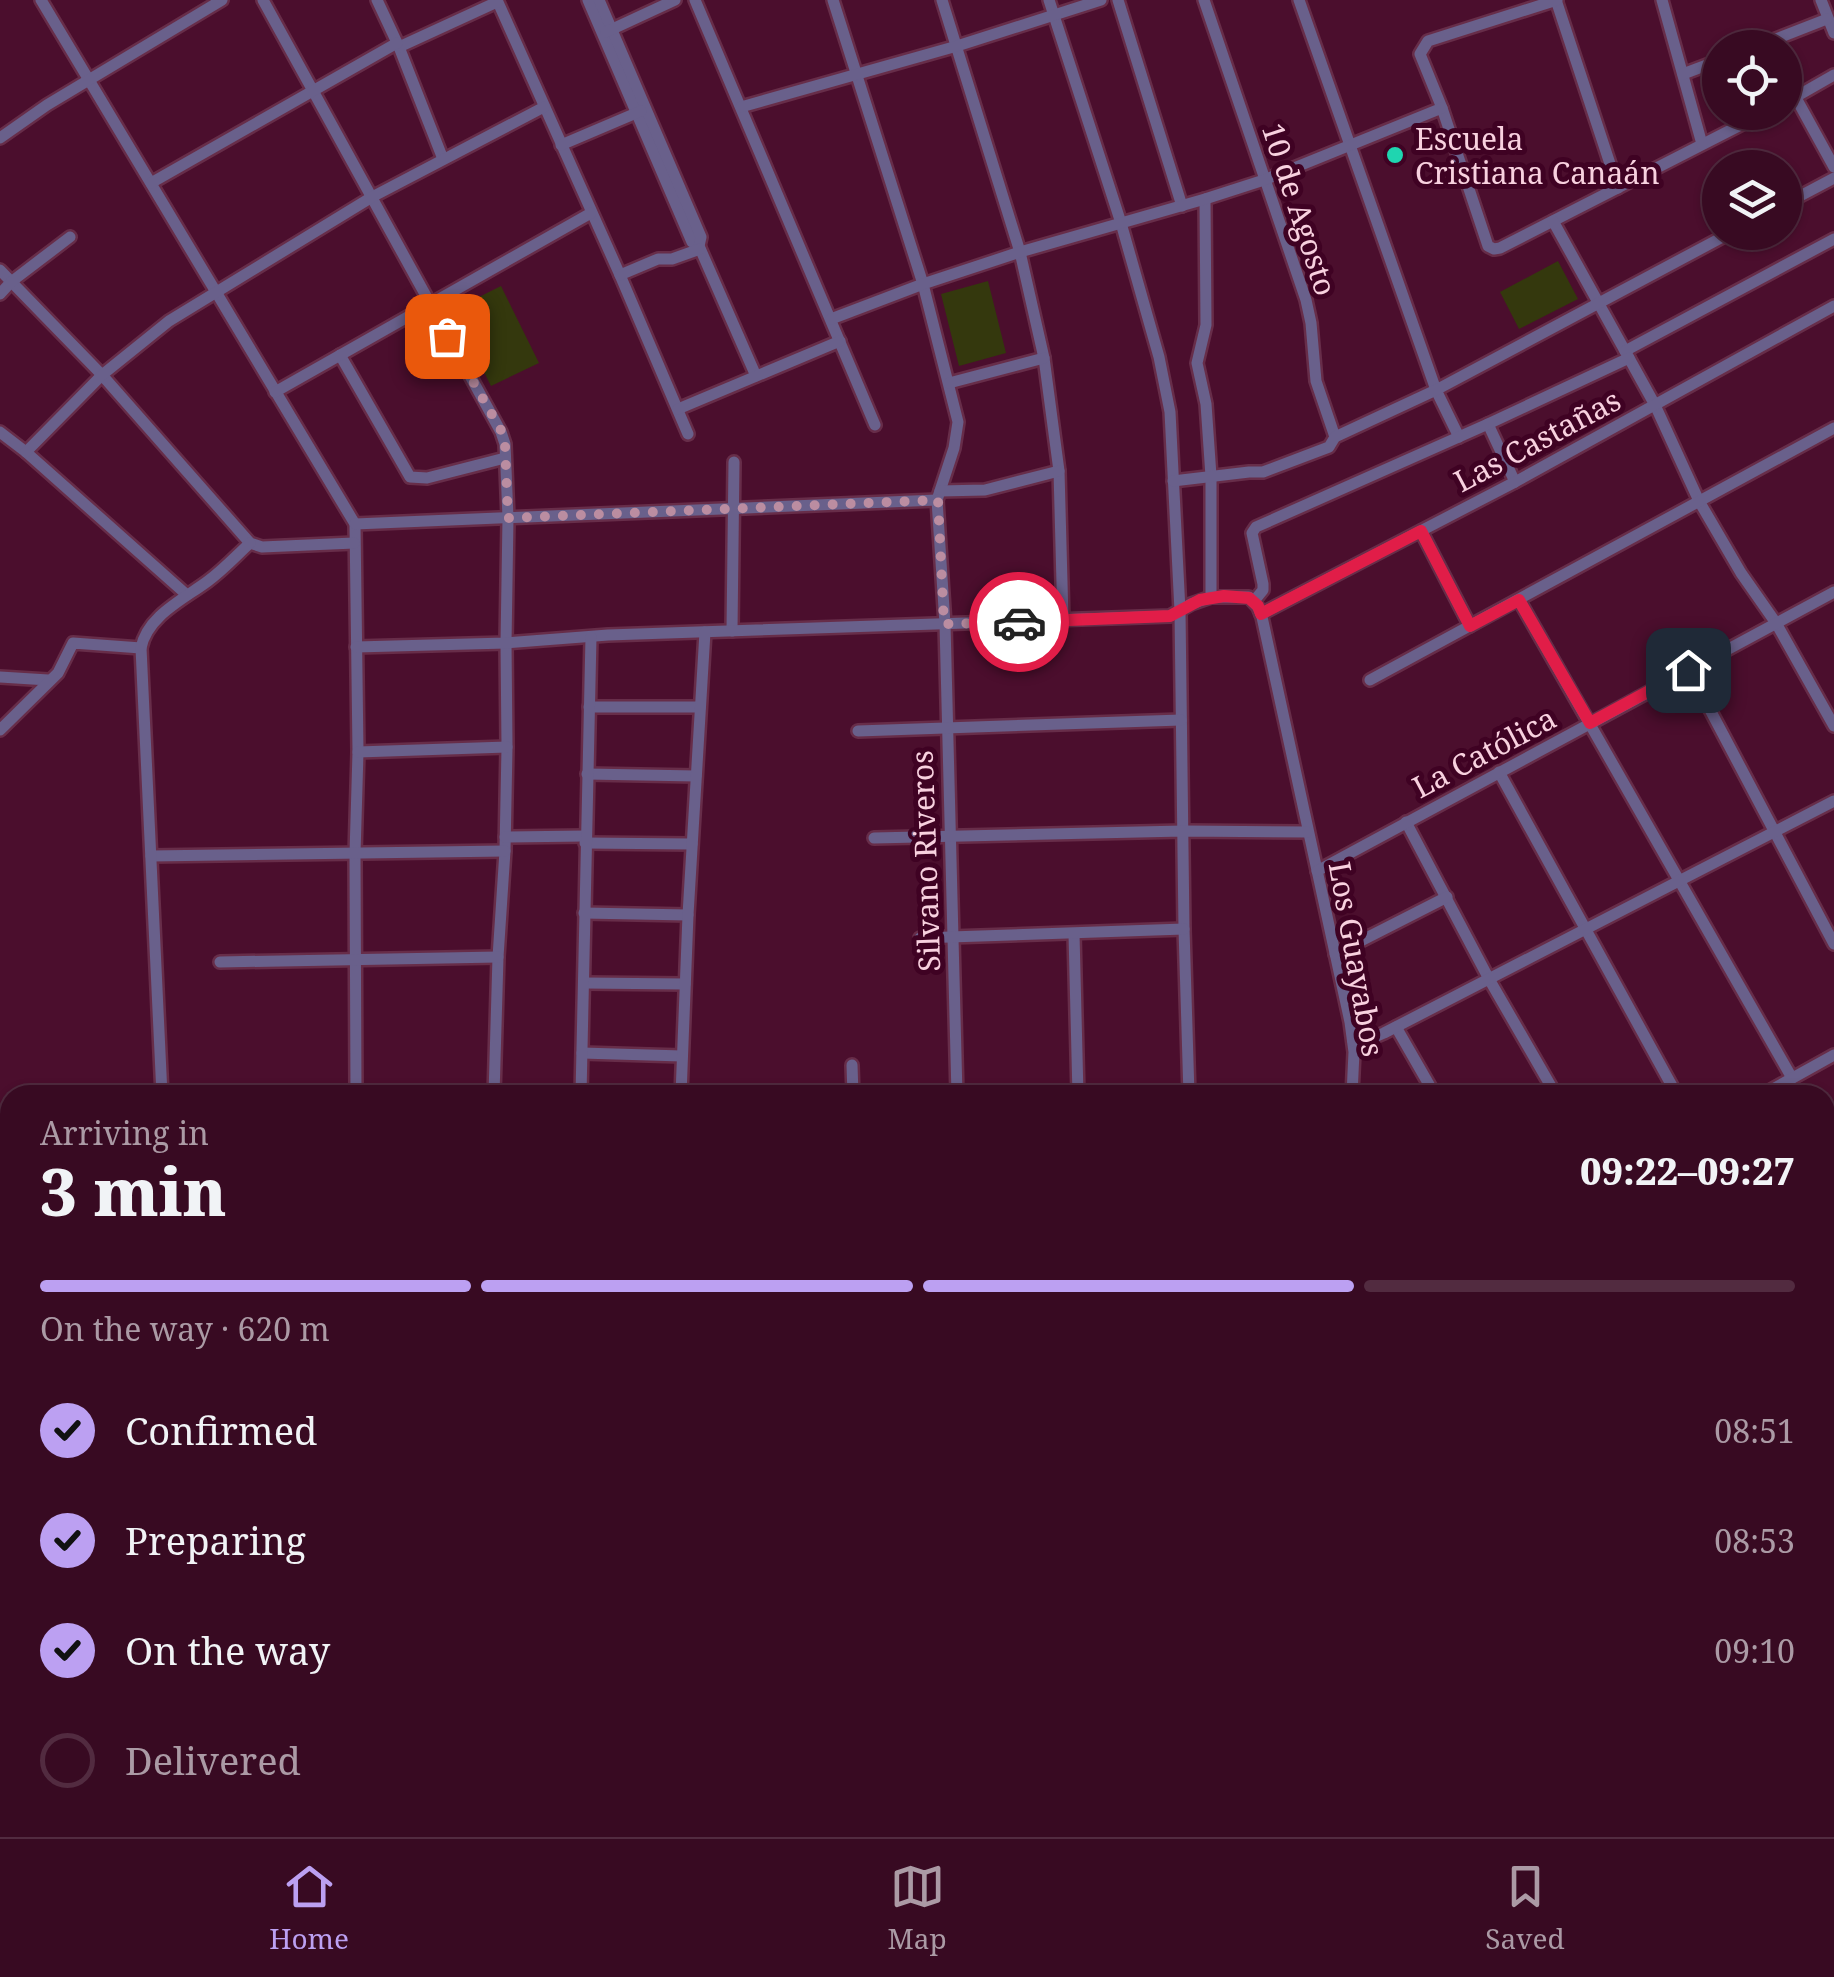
<!DOCTYPE html>
<html lang="en">
<head>
<meta charset="utf-8">
<style>
	body { margin:0; font-family:"Noto Serif",serif; background:#43182f; color:#f1f3f6; height:100vh; display:flex; flex-direction:column; font-size:38px; white-space:nowrap }
	* { box-sizing:border-box; margin:0 }
	p { font-size:32px; color:#ab9aa5 }
	.icon { flex:none; width:55px; height:55px; fill:none; stroke:currentColor; stroke-width:2; stroke-linecap:round; stroke-linejoin:round }
	.map { position:relative; flex:1; overflow:hidden }
	.panel { position:absolute; left:0px; top:1085px; width:1835px; height:752px; display:flex; flex-direction:column; background:#380a22; border-radius:30px 30px 0 0; box-shadow:0 2px 8px #0004,0 0 0 2px #522b40 }
	.panel>* { flex:none }
	.controls { position:absolute; left:1702px; top:30px; display:grid; gap:20px }
	.controls a { display:grid; place-items:center; width:100px; height:100px; border-radius:50%; background:#380a22; box-shadow:0 2px 8px #0004,0 0 0 2px #522b40; font-size:50px }
	.pin { position:absolute; display:grid; place-items:center; width:85px; height:85px; color:#fff; margin:-42px; border-radius:20px; box-shadow:0 5px 15px #0006 }
	.courier { position:absolute; display:grid; place-items:center; width:100px; height:100px; margin:-50px; border:8px solid #e11d48; border-radius:50%; background:#fff; color:#222; box-shadow:0 2px 12px #0007 }
	.headline em { font-style:normal; font-weight:800 }
	.headline div { display:flex; flex-direction:column-reverse }
	.headline { display:flex; align-items:center; justify-content:space-between; height:170px; padding:0 40px }
	h1 { font-size:65px; font-weight:800; line-height:75px }
	.bar { display:grid; grid-template-columns:repeat(4,1fr); gap:15px 10px; align-content:center; height:120px; padding:0 40px }
	.bar i { height:12px; border-radius:8px; background:#522b40 }
	.bar .on { background:#bca0f2 }
	.bar p { grid-column:span 4 }
	ol { padding:0 40px; list-style:none }
	li { display:flex; align-items:center; gap:30px; height:110px }
	li p { margin-inline-start:auto }
	li .icon { padding:10px; border-radius:50%; background:#bca0f2; color:#111; stroke-width:4 }
	li:last-child { color:#ab9aa5 }
	li i { width:55px; height:55px; border:5px solid #522b40; border-radius:50% }
	.menu { display:flex; justify-content:space-around; align-items:center; height:140px; border-top:2px solid #522b40; background:#380a22; font-size:28px; color:#ab9aa5 }
	.menu a { display:grid; justify-items:center; gap:5px }
	.menu .on { color:#bca0f2 }
	.map>svg:first-child { display:block }
	.built { fill:#5b173a }
	.green { fill:#34380d }
	.lines { fill:none; stroke-linecap:round; stroke-linejoin:round }
	.street-casing { stroke:#672d49; stroke-width:16 }
	.street { stroke:#69608b; stroke-width:11 }
	.done { stroke:#bb8da1; stroke-width:10; stroke-dasharray:0 18 }
	.route { stroke:#e11d48; stroke-width:12 }
	.poi-dot { fill:#1fd5b0; stroke:#3f0223; stroke-width:4 }
	.labels { text-anchor:middle; dominant-baseline:central; stroke-width:10; stroke-linejoin:round; paint-order:stroke }
	.poi-label { font-size:30px; fill:#f8d1df; stroke:#3f0223; text-anchor:start }
	.street-label { font-size:30px; fill:#f8d1df; stroke:#3f0223 }
</style>
</head>
<body>
<div class="map">
<svg width="1834" height="1837" viewBox="0 0 1834 1837">
	<rect width="100%" height="100%" fill="#4b0e2d"/>
	<path class="built" d="M25,1828H160V1837H26Z"/>
	<g class="green">
		<path d="M1558,261L1578,299L1519,329L1500,292Z"/>
		<path d="M988,281L1006,353L959,366L941,294Z"/>
		<path d="M501,286L539,363L491,386L453,310Z"/>
		<rect x="1359" y="1828" width="117" height="9"/>
	</g>
	<g class="lines">
		<defs>
			<g id="street">
				<path d="M41,0L355,524L358,752L355,854L356,1095"/>
				<path d="M263,0L501,432L505,444L508,518L506,643L507,747L505,851L498,957L494,1095"/>
				<path d="M377,0L399,47L443,159"/>
				<path d="M497,0L620,275L688,434"/>
				<path d="M588,0L692,242L699,246L756,376"/>
				<path d="M599,0L701,237L699,246"/>
				<path d="M695,0L875,425"/>
				<path d="M833,0L923,284L958,422L954,448L937,500L945,624L957,1095"/>
				<path d="M942,0L1020,252L1044,358L1059,471L1063,620"/>
				<path d="M1049,0L1121,223L1159,357L1170,412L1180,611L1184,929L1189,1095"/>
				<path d="M1118,0L1182,206"/>
				<path d="M1204,0L1306,300L1311,323L1316,381L1335,437"/>
				<path d="M1299,0L1436,390L1459,437"/>
				<path d="M1556,0L1618,188"/>
				<path d="M1557,0L1428,41L1420,54L1442,108L1488,246L1494,249L1500,248L1766,112"/>
				<path d="M1662,0L1702,144"/>
				<path d="M1821,0L1834,33"/>
				<path d="M606,32L675,0"/>
				<path d="M399,47L497,2"/>
				<path d="M1753,48L1827,19"/>
				<path d="M1683,74L1720,60"/>
				<path d="M1796,98L1834,167"/>
				<path d="M1785,103L1834,75"/>
				<path d="M741,107L957,46L1101,0"/>
				<path d="M0,138L47,105L222,0"/>
				<path d="M561,145L641,111"/>
				<path d="M151,183L397,43"/>
				<path d="M1205,199L1206,325L1197,363L1206,404L1211,476V597"/>
				<path d="M1785,204L1834,178"/>
				<path d="M1553,221L1655,405L1699,501L1741,573L1776,623L1834,726"/>
				<path d="M0,270L102,375L250,543L262,547L354,543"/>
				<path d="M620,275L658,259H672L700,249"/>
				<path d="M0,294L11,282L70,237"/>
				<path d="M831,319L923,284L1020,252L1205,199L1264,180L1442,108"/>
				<path d="M1625,351L1834,239"/>
				<path d="M340,355L410,477L427,478L505,458"/>
				<path d="M949,383L1044,358"/>
				<path d="M275,392L591,213"/>
				<path d="M678,409L840,341"/>
				<path d="M1488,424L1515,482"/>
				<path d="M0,432L26,452L187,595"/>
				<path d="M26,452L102,375L169,321L372,197L544,107"/>
				<path d="M1173,481L1249,472H1263L1329,447L1335,437L1436,390L1732,232"/>
				<path d="M940,491L985,490L1059,471"/>
				<path d="M355,524L937,500"/>
				<path d="M1421,531L1470,626"/>
				<path d="M1519,600L1792,1078"/>
				<path d="M1254,601L1263,590V584L1252,533L1256,527L1488,424L1629,358"/>
				<path d="M1261,614L1515,482L1834,306"/>
				<path d="M732,631L734,462"/>
				<path d="M356,647L506,643L608,635L1170,616L1191,604L1211,597H1249L1258,607L1262,617L1350,1022L1354,1052L1352,1095"/>
				<path d="M1689,670L1834,944"/>
				<path d="M0,677L48,680"/>
				<path d="M1370,680L1834,428"/>
				<path d="M589,707H700"/>
				<path d="M0,730L58,673L73,643L141,648"/>
				<path d="M858,731L1181,720"/>
				<path d="M358,752L507,747"/>
				<path d="M1499,772L1677,1095"/>
				<path d="M587,774L696,776"/>
				<path d="M1406,822L1489,979L1556,1095"/>
				<path d="M505,837L585,836"/>
				<path d="M874,838L1183,831L1307,832"/>
				<path d="M585,843L692,844"/>
				<path d="M151,856L505,851"/>
				<path d="M1317,871L1834,592"/>
				<path d="M584,913L688,915"/>
				<path d="M1074,934L1078,1095"/>
				<path d="M920,938L1184,929"/>
				<path d="M1335,954L1447,897"/>
				<path d="M220,962L498,957"/>
				<path d="M585,983L685,984"/>
				<path d="M1396,1027L1435,1095"/>
				<path d="M1353,1041L1370,1039L1384,1033L1834,801"/>
				<path d="M582,1053L682,1056"/>
				<path d="M852,1065L853,1095"/>
				<path d="M162,1095L141,648C147,616 184,599 208,581C223,570 236,556 250,543"/>
				<path d="M581,1095L591,637"/>
				<path d="M681,1095L688,915L705,632"/>
				<path d="M1762,1095L1834,1055"/>
				<path d="M1825,1184L1834,1179"/>
				<path d="M1825,1225L1832,1386L1828,1683L1829,1837"/>
				<path d="M198,1828V1837"/>
				<path d="M359,1828V1837"/>
				<path d="M983,1828V1837"/>
				<path d="M1215,1828V1837"/>
				<path d="M1346,1828L1347,1837"/>
				<path d="M1485,1832L1619,1834"/>
				<path d="M476,1837V1828"/>
				<path d="M834,1837V1828"/>
				<path d="M929,1837L930,1828"/>
				<path d="M1725,1837V1828"/>
			</g>
		</defs>
		<use href="#street" class="street-casing"/>
		<use href="#street" class="street"/>
	</g>
	<g class="lines">
		<path class="done" d="M447,336L502,432L505,444L508,518L938,500L944,624L1019,622"/>
		<path class="route" d="M1019,622L1170,616L1200,600L1224,596L1249,598L1258,606L1261,614L1421,531L1470,626L1519,600L1590,723L1688,670"/>
	</g>
	<circle class="poi-dot" cx="1395" cy="155" r="10"/>
	<g class="labels">
		<g class="poi-label">
			<text x="1415" y="138">Escuela<tspan x="1415" dy="34">Cristiana Canaán</tspan></text>
		</g>
		<g class="street-label">
			<text transform="translate(1300 209) rotate(72)">10 de Agosto</text>
			<text transform="translate(1537 440) rotate(-28)">Las Castañas</text>
			<text transform="translate(1484 752) rotate(-28)">La Católica</text>
			<text transform="translate(925 861) rotate(-92)">Silvano Riveros</text>
			<text transform="translate(1357 959) rotate(80)">Los Guayabos</text>
		</g>
	</g>
</svg>
<div class="controls">
<a><svg class="icon" aria-label="locate" viewBox="0 0 24 24"><circle cx="12" cy="12" r="6"/><path d="M12 2v4M12 18v4M2 12h4M18 12h4"/></svg></a>
<a><svg class="icon" aria-label="layers" viewBox="0 0 24 24"><path d="M12 4l9 5-9 5-9-5zM3 14l9 5 9-5"/></svg></a>
</div>
<div class="pin" style="left:447px;top:336px;background:#ea580c"><svg class="icon" aria-label="bag" viewBox="0 0 24 24"><path d="M5 8h14l-1 12H6zM9 8a3 3 0 0 1 6 0"/></svg></div>
<div class="pin" style="left:1688px;top:670px;background:#1f2937"><svg class="icon" aria-label="home" viewBox="0 0 24 24"><path d="M3 11l9-7 9 7M6 9v11h12V9"/></svg></div>
<div class="courier" style="left:1019px;top:622px"><svg class="icon" aria-label="car" viewBox="0 0 24 24"><path d="M5 17H2v-5l4-1 3-4h7l3 4 3 1v5h-3M9 17h6M6 11h13"/><circle cx="7" cy="17" r="2"/><circle cx="17" cy="17" r="2"/></svg></div>
<section class="panel">
<div class="headline"><div><h1>3 min</h1><p>Arriving in</p></div><em>09:22–09:27</em></div>
<div class="bar"><i class="on"></i><i class="on"></i><i class="on"></i><i></i><p>On the way · 620 m</p></div>
<ol>
<li><svg class="icon" aria-label="check" viewBox="0 0 24 24"><path d="M5 12l5 5 9-10"/></svg>Confirmed<p>08:51</p></li>
<li><svg class="icon" aria-label="check" viewBox="0 0 24 24"><path d="M5 12l5 5 9-10"/></svg>Preparing<p>08:53</p></li>
<li><svg class="icon" aria-label="check" viewBox="0 0 24 24"><path d="M5 12l5 5 9-10"/></svg>On the way<p>09:10</p></li>
<li><i></i>Delivered</li>
</ol>
</section>
</div>
<nav class="menu">
<a class="on"><svg class="icon" aria-label="home" viewBox="0 0 24 24"><path d="M3 11l9-7 9 7M6 9v11h12V9"/></svg>Home</a>
<a><svg class="icon" aria-label="map" viewBox="0 0 24 24"><path d="M3 6l6-2 6 2 6-2v14l-6 2-6-2-6 2zM9 4v14M15 6v14"/></svg>Map</a>
<a><svg class="icon" aria-label="saved" viewBox="0 0 24 24"><path d="M7 4h10v16l-5-4-5 4z"/></svg>Saved</a>
</nav>
</body>
</html>
